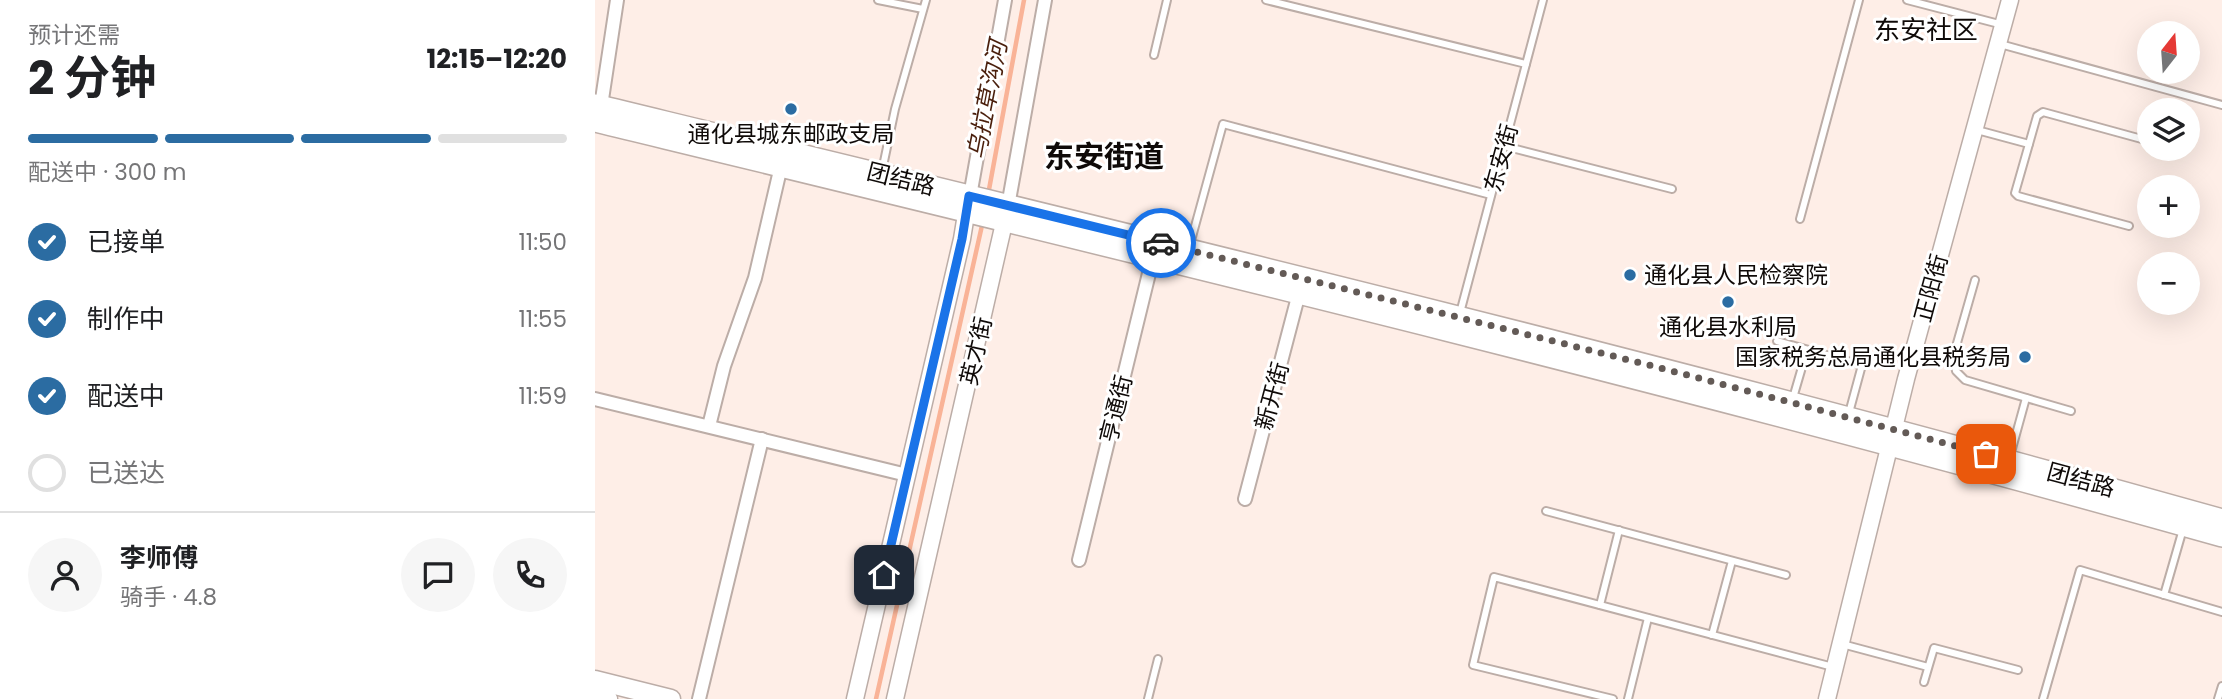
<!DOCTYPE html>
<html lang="zh">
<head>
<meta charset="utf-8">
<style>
	body { margin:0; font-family:Poppins,"Noto Sans SC",sans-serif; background:#f6f6f6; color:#202124; height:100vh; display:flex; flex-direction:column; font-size:26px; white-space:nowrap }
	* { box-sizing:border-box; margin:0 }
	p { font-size:23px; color:#757577 }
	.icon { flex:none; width:38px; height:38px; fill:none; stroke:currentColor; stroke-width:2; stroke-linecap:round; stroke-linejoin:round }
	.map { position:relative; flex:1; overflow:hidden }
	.panel { display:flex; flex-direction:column; background:#fff; width:595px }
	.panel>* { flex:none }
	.needle { width:46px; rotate:17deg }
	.tools { position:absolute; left:1542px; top:21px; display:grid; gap:14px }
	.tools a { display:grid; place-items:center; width:63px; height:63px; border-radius:50%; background:#fff; box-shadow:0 7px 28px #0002; font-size:35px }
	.pin { position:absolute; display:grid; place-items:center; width:60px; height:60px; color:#fff; margin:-30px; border-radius:14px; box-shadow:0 4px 10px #0006 }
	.courier { position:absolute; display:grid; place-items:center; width:70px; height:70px; margin:-35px; border:5px solid #1a73e8; border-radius:50%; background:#fff; color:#222; box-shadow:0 2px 9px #0007 }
	.head em { font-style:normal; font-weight:700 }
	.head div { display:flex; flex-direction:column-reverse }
	.head { display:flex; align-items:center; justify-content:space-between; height:119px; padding:0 28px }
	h1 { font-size:46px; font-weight:700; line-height:52px }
	.bar { display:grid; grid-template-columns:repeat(4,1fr); gap:10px 7px; align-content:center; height:84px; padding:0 28px }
	.bar i { height:9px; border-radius:5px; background:#e0e0e0 }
	.bar .selected { background:#2b6ca2 }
	.bar p { grid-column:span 4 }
	.line { display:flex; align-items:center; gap:18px; padding:0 28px; border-top:2px solid #e0e0e0 }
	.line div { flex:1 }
	.round { display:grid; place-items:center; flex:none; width:74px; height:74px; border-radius:37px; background:#f6f6f6 }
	ol { padding:0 28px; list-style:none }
	li { display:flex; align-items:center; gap:21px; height:77px }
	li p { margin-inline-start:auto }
	li .icon { padding:7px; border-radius:50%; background:#2b6ca2; color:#fff; stroke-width:4 }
	li:last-child { color:#757577 }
	li i { width:38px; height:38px; border:4px solid #e0e0e0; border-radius:50% }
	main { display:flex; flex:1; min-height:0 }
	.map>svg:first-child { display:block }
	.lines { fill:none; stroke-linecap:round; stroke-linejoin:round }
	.stream { stroke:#f9b397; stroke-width:4.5 }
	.service-casing { stroke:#bcada7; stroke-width:10 }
	.minor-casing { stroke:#bcada7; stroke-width:16 }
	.tertiary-casing { stroke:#bcada7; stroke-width:19 }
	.secondary-casing { stroke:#bcada7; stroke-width:21 }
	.trunk-casing { stroke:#bcada7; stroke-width:24 }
	.service { stroke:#fff; stroke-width:6 }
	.minor { stroke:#fff; stroke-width:12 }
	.tertiary { stroke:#fff; stroke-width:16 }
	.secondary { stroke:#fff; stroke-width:18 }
	.trunk { stroke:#fff; stroke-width:21 }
	.done { stroke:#635a56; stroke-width:7; stroke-dasharray:0 12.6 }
	.route { stroke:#1a73e8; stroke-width:9 }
	.poi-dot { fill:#2b6ca2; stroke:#fff; stroke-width:2.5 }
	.labels { text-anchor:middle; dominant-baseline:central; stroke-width:6; stroke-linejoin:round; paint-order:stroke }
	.poi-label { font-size:23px; fill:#0f0a08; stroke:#fff }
	.street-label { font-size:23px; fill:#0f0a08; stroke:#fff }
	.water-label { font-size:24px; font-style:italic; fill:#4a1f0c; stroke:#fff }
	.quarter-label { font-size:26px; fill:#0f0a08; stroke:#fff }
	.district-label { font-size:30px; font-weight:bold; fill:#0f0a08; stroke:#fff }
</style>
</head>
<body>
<main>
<section class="panel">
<div class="head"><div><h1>2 分钟</h1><p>预计还需</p></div><em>12:15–12:20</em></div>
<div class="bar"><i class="selected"></i><i class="selected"></i><i class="selected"></i><i></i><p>配送中 · 300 m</p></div>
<ol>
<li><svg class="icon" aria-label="check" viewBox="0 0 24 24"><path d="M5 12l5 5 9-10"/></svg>已接单<p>11:50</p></li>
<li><svg class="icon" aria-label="check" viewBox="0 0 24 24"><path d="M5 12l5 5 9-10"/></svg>制作中<p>11:55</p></li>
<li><svg class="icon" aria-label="check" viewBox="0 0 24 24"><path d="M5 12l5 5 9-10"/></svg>配送中<p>11:59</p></li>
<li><i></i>已送达</li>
</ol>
<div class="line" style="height:126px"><a class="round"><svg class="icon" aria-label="person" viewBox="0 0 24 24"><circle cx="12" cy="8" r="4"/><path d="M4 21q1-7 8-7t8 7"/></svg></a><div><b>李师傅</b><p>骑手 · 4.8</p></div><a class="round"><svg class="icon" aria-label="chat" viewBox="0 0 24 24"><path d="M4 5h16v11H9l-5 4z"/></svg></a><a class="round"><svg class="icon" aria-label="phone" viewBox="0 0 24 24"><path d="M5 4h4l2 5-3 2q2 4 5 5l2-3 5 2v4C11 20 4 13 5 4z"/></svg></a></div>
</section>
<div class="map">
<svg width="1627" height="699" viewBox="0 0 1627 699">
	<rect width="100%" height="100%" fill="#feeee7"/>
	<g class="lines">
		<g class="stream">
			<path d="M393,195L429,0"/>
			<path d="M281,699L388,221"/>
		</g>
		<defs>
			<g id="service">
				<path d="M283,0L328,9"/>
				<path d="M671,0L931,64"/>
				<path d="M1312,0L1408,25"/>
				<path d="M1405,44L1627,105"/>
				<path d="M559,55L572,0"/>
				<path d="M1382,130L1434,144"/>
				<path d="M909,146L1077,189"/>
				<path d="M287,171L300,109L331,0"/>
				<path d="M1205,219L1264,0"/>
				<path d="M1534,226L1423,196L1420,193L1442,116L1448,112L1554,141"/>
				<path d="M594,248L628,124L896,195"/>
				<path d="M1380,280L1358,357L1361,371L1370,380L1476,411"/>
				<path d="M865,313L948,0"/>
				<path d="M1182,341L1267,365L1254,413"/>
				<path d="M1198,398L1212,350"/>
				<path d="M1415,456L1431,398"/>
				<path d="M951,511L1191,575"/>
				<path d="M1569,595L1588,529"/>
				<path d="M1005,605L1024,530"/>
				<path d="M1117,635L1137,561"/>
				<path d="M1247,644L1333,667"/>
				<path d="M1329,682L1339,648L1423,670"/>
				<path d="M553,699L563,659"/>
				<path d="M1018,699L878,665L899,577L1238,667"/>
				<path d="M1033,699L1053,618"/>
				<path d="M1448,699L1485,570L1627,612"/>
				<path d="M1623,699L1627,686"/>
			</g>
			<g id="minor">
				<path d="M6,106L22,0"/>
				<path d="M375,196L410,0"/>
				<path d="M413,206L450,0"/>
				<path d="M0,399L312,475"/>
				<path d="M114,426L129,366L160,278L186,166"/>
				<path d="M650,499L704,293"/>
				<path d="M484,560L558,257"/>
				<path d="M104,699L167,439"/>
			</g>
			<g id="tertiary">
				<path d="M260,699L367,239L373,202"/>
				<path d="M300,699L412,210"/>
				<path d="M1232,699L1311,379L1415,0"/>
			</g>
			<g id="secondary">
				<path d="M0,680L76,699"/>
				<path d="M0,696L13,699"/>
			</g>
			<g id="trunk">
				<path d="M0,105C544,237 1088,368 1627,520"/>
				<path d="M0,121C544,253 1088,384 1627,536"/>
			</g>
		</defs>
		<use href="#service" class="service-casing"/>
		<use href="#minor" class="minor-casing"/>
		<use href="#tertiary" class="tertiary-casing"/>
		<use href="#secondary" class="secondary-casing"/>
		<use href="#trunk" class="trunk-casing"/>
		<use href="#service" class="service"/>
		<use href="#minor" class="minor"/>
		<use href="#tertiary" class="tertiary"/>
		<use href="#secondary" class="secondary"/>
		<use href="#trunk" class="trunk"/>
	</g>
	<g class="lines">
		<path class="done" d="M566,243L1058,366L1391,454"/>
		<path class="route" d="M289,575L367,239L374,196L566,243"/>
	</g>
	<g class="poi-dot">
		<circle cx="196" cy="109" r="7"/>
		<circle cx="1035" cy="275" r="7"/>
		<circle cx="1133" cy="302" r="7"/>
		<circle cx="1430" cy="357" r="7"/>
	</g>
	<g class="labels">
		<g class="poi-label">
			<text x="196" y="134">通化县城东邮政支局</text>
			<text x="1049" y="275" text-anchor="start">通化县人民检察院</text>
			<text x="1133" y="327">通化县水利局</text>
			<text x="1416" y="357" text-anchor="end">国家税务总局通化县税务局</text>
		</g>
		<g class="street-label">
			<text transform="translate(906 158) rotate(-75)">东安街</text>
			<text transform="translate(306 179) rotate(14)">团结路</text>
			<text transform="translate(1336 288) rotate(-75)">正阳街</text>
			<text transform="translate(381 351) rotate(-77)">英才街</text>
			<text transform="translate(677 396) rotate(-75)">新开街</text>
			<text transform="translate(521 409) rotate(-76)">亨通街</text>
			<text transform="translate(1486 480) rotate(15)">团结路</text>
		</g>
		<g class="water-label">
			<text transform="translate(392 100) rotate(-79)">乌拉草沟河</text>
		</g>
		<g class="quarter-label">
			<text x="1331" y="30">东安社区</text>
		</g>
		<g class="district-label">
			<text x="509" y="156">东安街道</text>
		</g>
	</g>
</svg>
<div class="tools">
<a><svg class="needle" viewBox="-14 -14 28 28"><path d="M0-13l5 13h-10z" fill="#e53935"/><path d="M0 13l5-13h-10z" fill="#757577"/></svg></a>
<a><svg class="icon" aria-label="layers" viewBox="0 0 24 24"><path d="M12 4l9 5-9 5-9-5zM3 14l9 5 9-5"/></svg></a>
<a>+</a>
<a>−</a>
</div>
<div class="pin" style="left:1391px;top:454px;background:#ea580c"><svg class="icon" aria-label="bag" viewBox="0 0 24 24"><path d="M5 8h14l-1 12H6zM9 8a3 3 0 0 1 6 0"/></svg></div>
<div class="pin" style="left:289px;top:575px;background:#1f2937"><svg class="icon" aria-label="home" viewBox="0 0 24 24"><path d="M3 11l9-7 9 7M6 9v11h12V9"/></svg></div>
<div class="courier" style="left:566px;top:243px"><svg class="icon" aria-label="car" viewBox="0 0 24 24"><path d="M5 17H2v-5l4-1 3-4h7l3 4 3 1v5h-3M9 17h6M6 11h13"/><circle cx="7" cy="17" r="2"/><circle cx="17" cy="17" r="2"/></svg></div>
</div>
</main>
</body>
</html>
